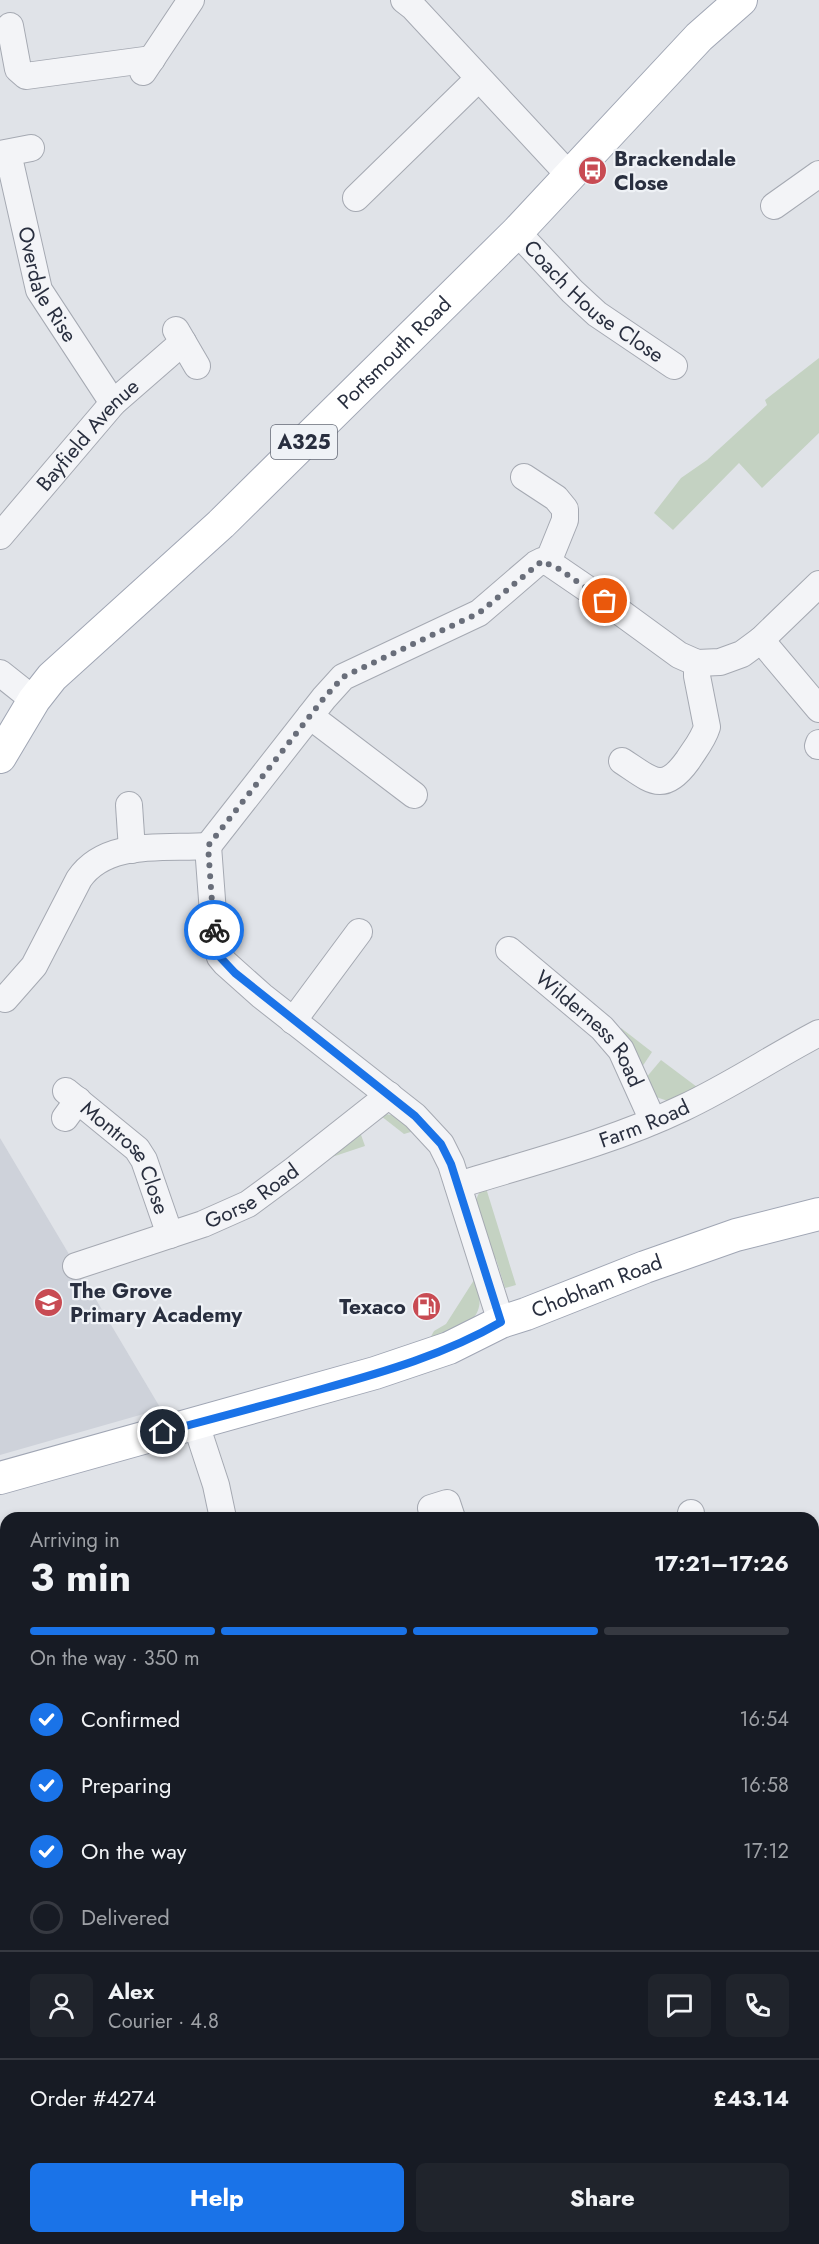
<!DOCTYPE html>
<html lang="en">
<head>
<meta charset="utf-8">
<style>
	body { margin:0; font-family:Jost,sans-serif; background:#20242c; color:#f1f3f6; height:100vh; display:flex; flex-direction:column; font-size:22px; white-space:nowrap }
	* { box-sizing:border-box; margin:0 }
	p { font-size:20px; color:#9ea1a6 }
	.icon { flex:none; width:33px; height:33px; fill:none; stroke:currentColor; stroke-width:2; stroke-linecap:round; stroke-linejoin:round }
	.map { position:relative; flex:1; overflow:hidden }
	.panel { position:absolute; left:0px; top:1512px; width:819px; height:732px; display:flex; flex-direction:column; background:#171b24; border-radius:18px 18px 0 0; box-shadow:0 3px 9px #0003 }
	.panel>* { flex:none }
	.pin { position:absolute; display:grid; place-items:center; width:51px; height:51px; color:#fff; margin:-26px; border:3px solid #fff; border-radius:50%; box-shadow:0 2px 6px #0007 }
	.courier { position:absolute; display:grid; place-items:center; width:60px; height:60px; margin:-30px; border:4px solid #1a73e8; border-radius:50%; background:#fff; color:#222; box-shadow:0 2px 8px #0007 }
	.summary em { font-style:normal; font-weight:700 }
	.summary div { display:flex; flex-direction:column-reverse }
	.summary { display:flex; align-items:center; justify-content:space-between; height:102px; padding:0 30px }
	h1 { font-size:39px; font-weight:700; line-height:45px }
	.bar { display:grid; grid-template-columns:repeat(4,1fr); gap:9px 6px; align-content:center; height:72px; padding:0 30px }
	.bar i { height:8px; border-radius:4px; background:#363941 }
	.bar .active { background:#1a73e8 }
	.bar p { grid-column:span 4 }
	.line { display:flex; align-items:center; gap:15px; padding:0 30px; border-top:2px solid #363941 }
	.line div { flex:1 }
	.round { display:grid; place-items:center; flex:none; width:63px; height:63px; border-radius:9px; background:#20242c }
	ol { padding:0 30px; list-style:none }
	li { display:flex; align-items:center; gap:18px; height:66px }
	li p { margin-inline-start:auto }
	li .icon { padding:6px; border-radius:50%; background:#1a73e8; color:#fff; stroke-width:4 }
	li:last-child { color:#9ea1a6 }
	li i { width:33px; height:33px; border:3px solid #363941; border-radius:50% }
	.cta { display:flex; gap:12px; margin-top:auto; padding:12px 30px }
	.cta a { flex:1; height:69px; border-radius:9px; background:#1a73e8; color:#fff; font-size:24px; font-weight:700; line-height:69px; text-align:center }
	.cta a+a { background:#20242c; color:#f1f3f6 }
	.map>svg:first-child { display:block }
	.built { fill:#ced2da }
	.green { fill:#c4d2c2 }
	.lines { fill:none; stroke-linecap:round; stroke-linejoin:round }
	.minor-casing { stroke:#a5a9b2; stroke-width:28 }
	.major-casing { stroke:#a0a6b4; stroke-width:34 }
	.minor { stroke:#f3f4f7; stroke-width:26 }
	.major { stroke:#fff; stroke-width:32 }
	.done { stroke:#696e7a; stroke-width:6; stroke-dasharray:0 10.8 }
	.route { stroke:#1a73e8; stroke-width:8 }
	.labels { text-anchor:middle; dominant-baseline:central; stroke-width:4.5; stroke-linejoin:round; paint-order:stroke }
	.shield { fill:#eff2f6; stroke:#646a76; stroke-width:1.5 }
	.shield-label { font-size:20px; font-weight:bold; fill:#292f3f }
	.poi-label { font-size:21px; font-weight:bold; fill:#292f3f; stroke:#eff2f6; text-anchor:start }
	.street-label { font-size:21px; fill:#292f3f; stroke:#eff2f6 }
</style>
</head>
<body>
<div class="map">
<svg width="819" height="2244" viewBox="0 0 819 2244">
	<rect width="100%" height="100%" fill="#e0e3e8"/>
	<path class="built" d="M0,1138L161,1409L0,1455Z"/>
	<g class="green">
		<path d="M819,358V433L762,488L739,463L673,530L654,513L681,478L707,460L767,405L765,400Z"/>
		<path d="M621,1028L652,1052L638,1073L619,1034Z"/>
		<path d="M661,1060L697,1087L668,1101L656,1097L645,1079Z"/>
		<path d="M386,1114L397,1116L414,1131L404,1134L381,1116Z"/>
		<path d="M360,1132L365,1146L332,1157L331,1156Z"/>
		<path d="M486,1188L516,1285L505,1288L496,1259H493L475,1202L479,1193Z"/>
		<path d="M474,1280C480,1296 484,1307 471,1321L429,1340L434,1331L446,1324Z"/>
	</g>
	<g class="lines">
		<defs>
			<g id="minor">
				<path d="M404,0L413,7L570,176"/>
				<path d="M10,26L18,69L26,76L152,59"/>
				<path d="M143,72L191,0"/>
				<path id="s1" d="M8,153L39,290L113,403"/>
				<path d="M0,154L31,148"/>
				<path d="M356,198L478,79"/>
				<path d="M774,206L819,174"/>
				<path id="s2" d="M517,232L572,291L597,314L674,366"/>
				<path d="M176,330L197,366"/>
				<path d="M524,477L556,498L565,509V520L548,562"/>
				<path id="s3" d="M0,536L113,403L183,342"/>
				<path d="M548,562L605,601L679,655L697,663L720,662L742,654L761,640L819,584"/>
				<path d="M761,640L819,709"/>
				<path d="M0,673L34,700"/>
				<path d="M310,716L414,795"/>
				<path d="M818,746L819,743"/>
				<path d="M622,761C651,780 663,795 688,760C695,749 703,740 707,727L697,676V663"/>
				<path d="M129,805L132,850"/>
				<path d="M208,846L215,940L220,957L225,963L262,996L415,1116L441,1144L451,1164L501,1322"/>
				<path d="M208,846L324,698L343,677L479,613L536,564L542,561L548,562"/>
				<path id="s4" d="M509,950L602,1028L621,1050L653,1121"/>
				<path d="M5,999L34,966L79,879C106,839 165,849 208,846"/>
				<path d="M293,1021L359,932"/>
				<path id="s5" d="M66,1091L137,1149L144,1160L170,1235"/>
				<path d="M65,1118L78,1100"/>
				<path id="s6" d="M458,1185C533,1162 612,1142 683,1108C730,1086 773,1057 819,1033"/>
				<path id="s7" d="M76,1266L203,1224L248,1204L294,1170L389,1095"/>
				<path d="M196,1424L216,1485L223,1518"/>
				<path d="M431,1508L447,1503L452,1518"/>
				<path d="M690,1518L691,1513"/>
				<path d="M813,1893L819,1889"/>
				<path d="M813,2032L819,2029"/>
				<path d="M0,2190L6,2189"/>
				<path d="M118,2238L122,2244"/>
				<path d="M375,2238L379,2244"/>
				<path d="M608,2238L612,2244"/>
				<path d="M527,2244L532,2238"/>
			</g>
			<g id="major">
				<path id="s8" d="M0,757L34,700L52,677L221,524L517,232L699,37L741,0"/>
				<path id="s9" d="M0,1478L375,1373L449,1348L501,1322L526,1314L645,1267L736,1235L819,1214"/>
			</g>
		</defs>
		<use href="#minor" class="minor-casing"/>
		<use href="#major" class="major-casing"/>
		<use href="#minor" class="minor"/>
		<use href="#major" class="major"/>
	</g>
	<g class="lines">
		<path class="done" d="M214,930L208,846L324,698L343,677L479,613L542,561L559,569L605,601"/>
		<path class="route" d="M163,1432C216,1418 269,1404 322,1389C384,1372 446,1354 501,1322L451,1164L441,1144L415,1116L235,973L220,957L214,930"/>
	</g>
	<defs>
		<symbol id="bus-disc" viewBox="-11 -11 22 22"><circle r="9.5" fill="#c84b53" stroke="#eff2f6"/><path d="M-5-6H5V4H4V6H2V4H-2V6H-4V4H-5ZM-3.5-4V0h7V-4ZM-3.5 1.2v1.5H-2V1.2ZM2 1.2v1.5H3.5V1.2Z" fill="#fff"/></symbol>
		<symbol id="school-disc" viewBox="-11 -11 22 22"><circle r="9.5" fill="#c84b53" stroke="#eff2f6"/><path d="M0-5L7-2L0 1L-7-2ZM-4 1L0 2.5L4 1V4Q0 6-4 4Z" fill="#fff"/></symbol>
		<symbol id="fuel-disc" viewBox="-11 -11 22 22"><circle r="9.5" fill="#c84b53" stroke="#eff2f6"/><path d="M-5.5-6h7V0h2V4h1.3V-2.5L3-4.5l.8-.8L6-3V5H2.5V1h-1V6h-7ZM-4.2-4.7v3.2H.2V-4.7Z" fill="#fff"/></symbol>
	</defs>
	<g fill-rule="evenodd">
		<use href="#bus-disc" x="576" y="154" width="33" height="33"/>
		<use href="#school-disc" x="32" y="1286" width="33" height="33"/>
		<use href="#fuel-disc" x="410" y="1290" width="33" height="33"/>
	</g>
	<g class="labels">
		<rect class="shield" x="271" y="425" width="66" height="34" rx="4.5"/>
		<g class="shield-label">
			<text x="304" y="442">A325</text>
		</g>
		<g class="poi-label">
			<text x="614" y="159">Brackendale<tspan x="614" dy="24">Close</tspan></text>
			<text x="70" y="1291">The Grove<tspan x="70" dy="24">Primary Academy</tspan></text>
			<text x="406" y="1307" text-anchor="end">Texaco</text>
		</g>
		<g class="street-label">
			<text stroke="none"><textPath href="#s1" startOffset="138">Overdale Rise</textPath></text>
			<text stroke="none"><textPath href="#s2" startOffset="104">Coach House Close</textPath></text>
			<text stroke="none"><textPath href="#s8" startOffset="567">Portsmouth Road</textPath></text>
			<text stroke="none"><textPath href="#s3" startOffset="134">Bayfield Avenue</textPath></text>
			<text stroke="none"><textPath href="#s4" startOffset="114">Wilderness Road</textPath></text>
			<text stroke="none"><textPath href="#s6" startOffset="196">Farm Road</textPath></text>
			<text stroke="none"><textPath href="#s5" startOffset="92">Montrose Close</textPath></text>
			<text stroke="none"><textPath href="#s7" startOffset="190">Gorse Road</textPath></text>
			<text stroke="none"><textPath href="#s9" startOffset="628">Chobham Road</textPath></text>
		</g>
	</g>
</svg>
<div class="pin" style="left:605px;top:601px;background:#ea580c"><svg class="icon" aria-label="bag" viewBox="0 0 24 24"><path d="M5 8h14l-1 12H6zM9 8a3 3 0 0 1 6 0"/></svg></div>
<div class="pin" style="left:163px;top:1432px;background:#1f2937"><svg class="icon" aria-label="home" viewBox="0 0 24 24"><path d="M3 11l9-7 9 7M6 9v11h12V9"/></svg></div>
<div class="courier" style="left:214px;top:930px"><svg class="icon" aria-label="bike" viewBox="0 0 24 24"><circle cx="6" cy="16" r="4"/><circle cx="18" cy="16" r="4"/><path d="M6 16l4-8h5l3 8M10 8l3 8H6M13 5h3"/></svg></div>
<section class="panel">
<div class="summary"><div><h1>3 min</h1><p>Arriving in</p></div><em>17:21–17:26</em></div>
<div class="bar"><i class="active"></i><i class="active"></i><i class="active"></i><i></i><p>On the way · 350 m</p></div>
<ol>
<li><svg class="icon" aria-label="check" viewBox="0 0 24 24"><path d="M5 12l5 5 9-10"/></svg>Confirmed<p>16:54</p></li>
<li><svg class="icon" aria-label="check" viewBox="0 0 24 24"><path d="M5 12l5 5 9-10"/></svg>Preparing<p>16:58</p></li>
<li><svg class="icon" aria-label="check" viewBox="0 0 24 24"><path d="M5 12l5 5 9-10"/></svg>On the way<p>17:12</p></li>
<li><i></i>Delivered</li>
</ol>
<div class="line" style="height:108px"><a class="round"><svg class="icon" aria-label="person" viewBox="0 0 24 24"><circle cx="12" cy="8" r="4"/><path d="M4 21q1-7 8-7t8 7"/></svg></a><div><b>Alex</b><p>Courier · 4.8</p></div><a class="round"><svg class="icon" aria-label="chat" viewBox="0 0 24 24"><path d="M4 5h16v11H9l-5 4z"/></svg></a><a class="round"><svg class="icon" aria-label="phone" viewBox="0 0 24 24"><path d="M5 4h4l2 5-3 2q2 4 5 5l2-3 5 2v4C11 20 4 13 5 4z"/></svg></a></div>
<div class="line" style="height:78px"><div>Order #4274</div><b>£43.14</b></div>
<div class="cta"><a>Help</a><a>Share</a></div>
</section>
</div>
</body>
</html>
